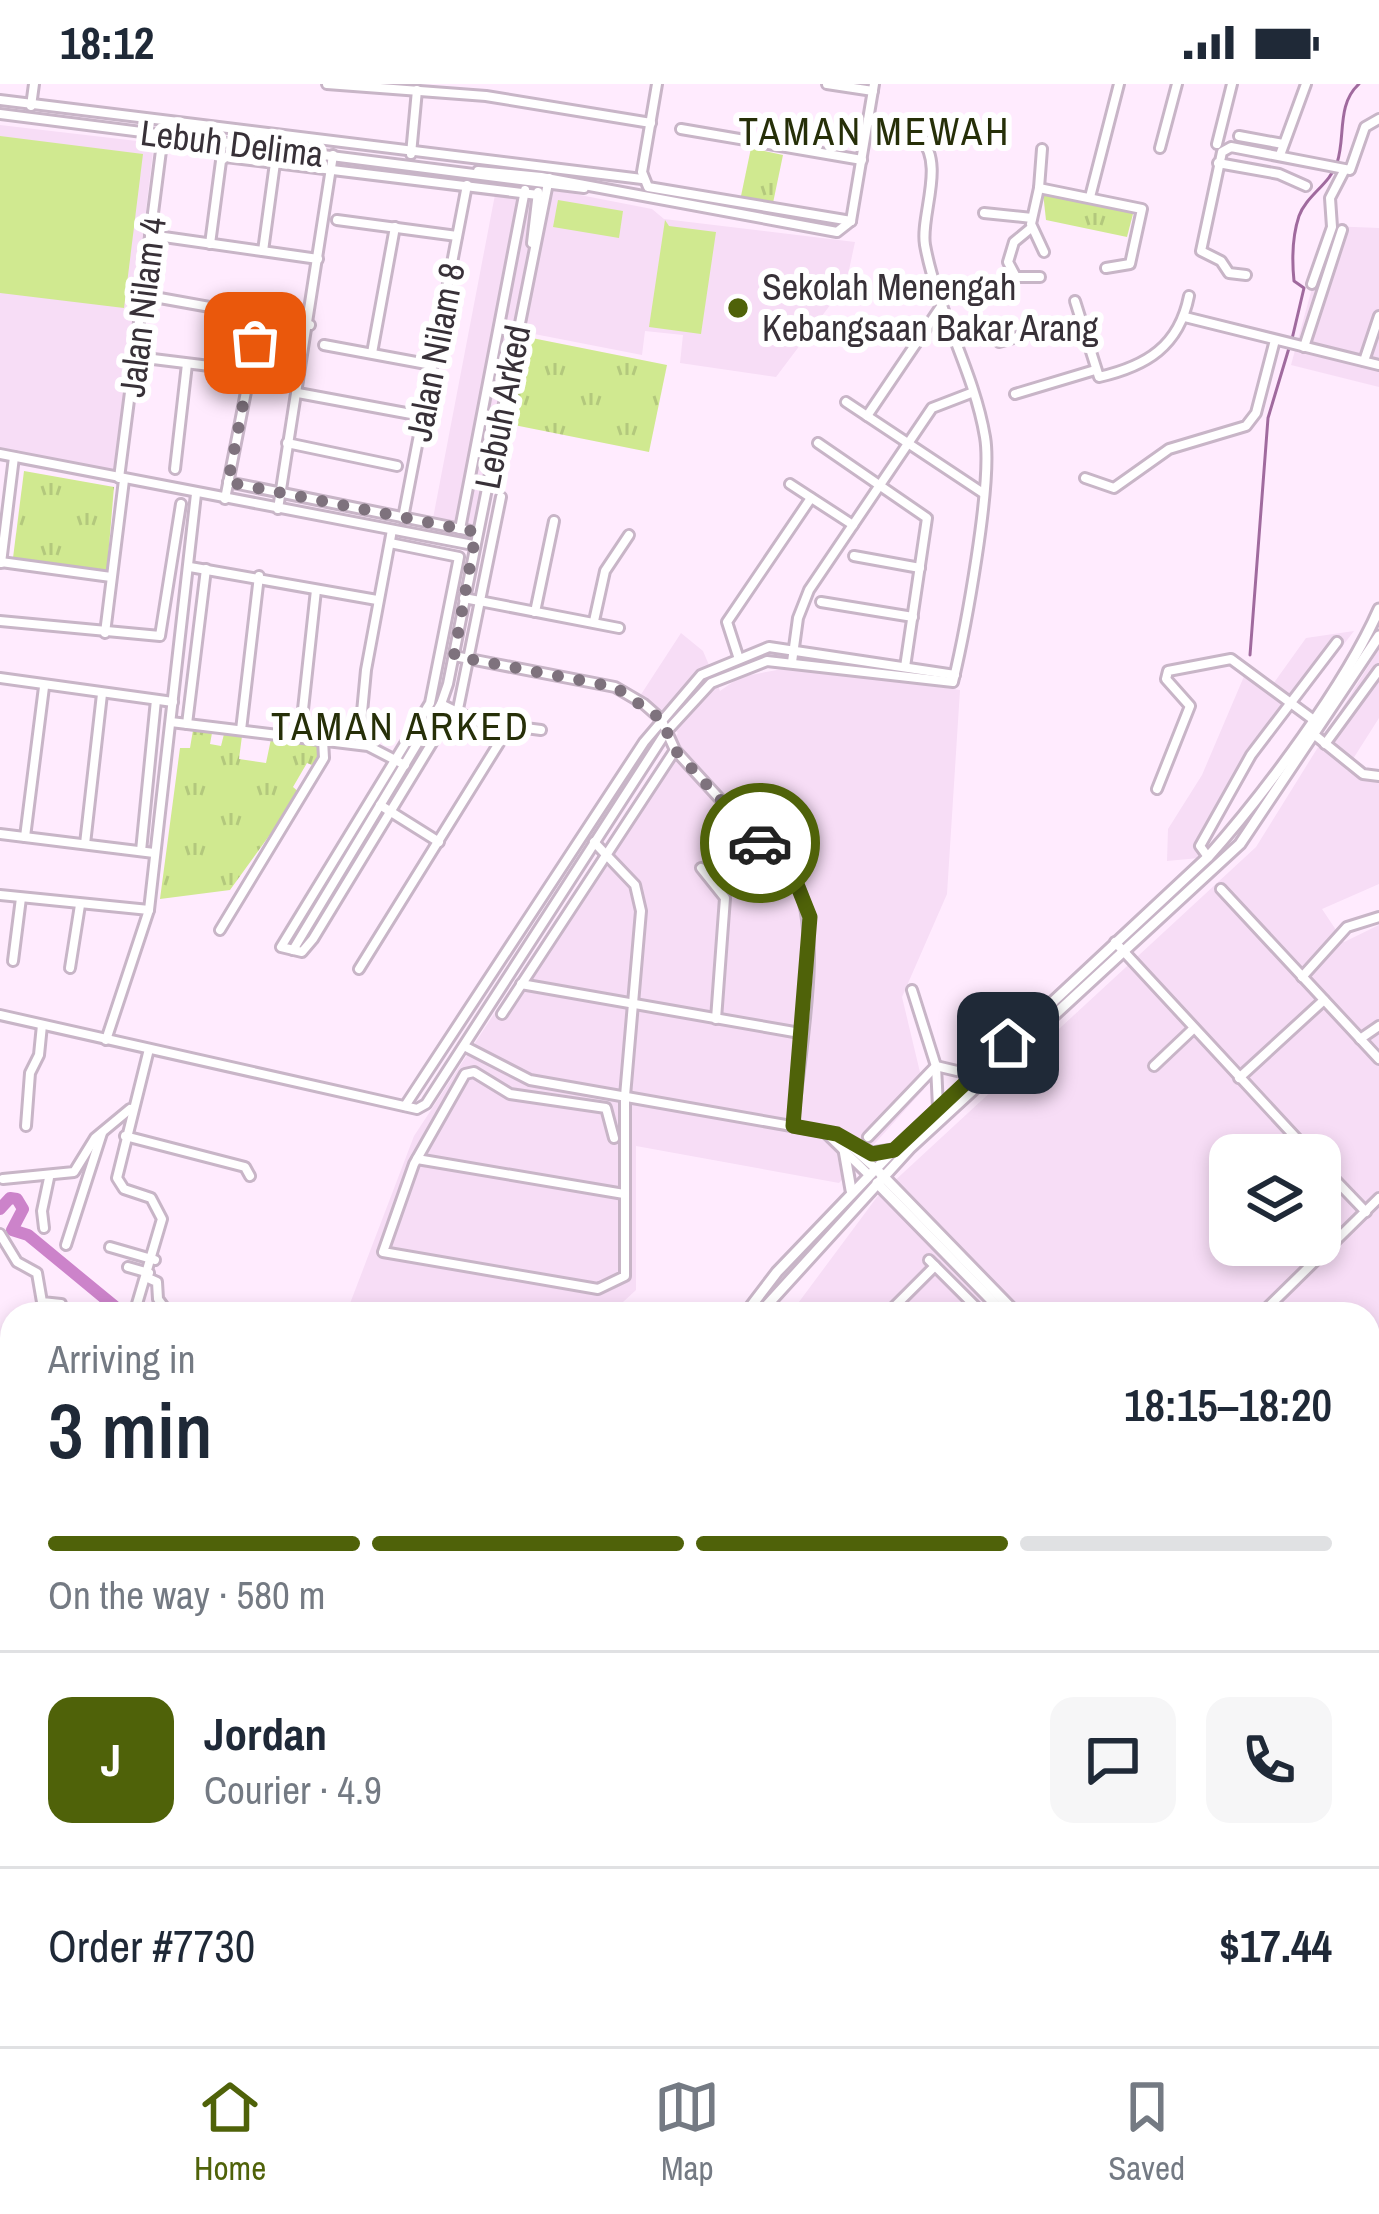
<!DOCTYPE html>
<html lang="en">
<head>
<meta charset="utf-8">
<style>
	body { margin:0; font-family:"Archivo Narrow",sans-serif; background:#f6f6f7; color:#1f2937; height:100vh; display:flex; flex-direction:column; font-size:45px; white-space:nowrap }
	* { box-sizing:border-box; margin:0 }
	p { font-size:39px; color:#747a83 }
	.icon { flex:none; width:66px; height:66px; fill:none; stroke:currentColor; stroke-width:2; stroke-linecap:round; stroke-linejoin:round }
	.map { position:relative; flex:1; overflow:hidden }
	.drawer { position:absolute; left:0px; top:1218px; width:1380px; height:744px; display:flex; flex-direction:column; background:#fff; border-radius:36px 36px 0 0; box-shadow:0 6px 18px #0003 }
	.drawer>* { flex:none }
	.buttons { position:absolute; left:1209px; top:1050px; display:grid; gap:24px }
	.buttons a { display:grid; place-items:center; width:132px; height:132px; border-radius:24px; background:#fff; box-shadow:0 6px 18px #0003; font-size:60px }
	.pin { position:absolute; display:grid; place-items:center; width:102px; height:102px; color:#fff; margin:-51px; border-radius:24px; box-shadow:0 6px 18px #0006 }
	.courier { position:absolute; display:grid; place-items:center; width:120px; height:120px; margin:-60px; border:9px solid #4f6209; border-radius:50%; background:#fff; color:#222; box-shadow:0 3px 15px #0007 }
	.head em { font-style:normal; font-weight:600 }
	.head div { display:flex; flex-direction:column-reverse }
	.head { display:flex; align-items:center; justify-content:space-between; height:204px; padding:0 48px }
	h1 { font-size:78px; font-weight:600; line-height:90px }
	.bar { display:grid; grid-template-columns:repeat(4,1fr); gap:18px 12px; align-content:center; height:144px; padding:0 48px }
	.bar i { height:15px; border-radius:9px; background:#e0e1e3 }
	.bar .on { background:#4f6209 }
	.bar p { grid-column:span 4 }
	.line { display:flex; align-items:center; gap:30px; padding:0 48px; border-top:3px solid #e0e1e3 }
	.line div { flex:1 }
	.round { display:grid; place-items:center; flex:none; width:126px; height:126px; border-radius:24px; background:#f6f6f7 }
	.status { display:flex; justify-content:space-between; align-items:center; height:84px; padding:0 60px; background:#fff; direction:ltr }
	.status svg { height:33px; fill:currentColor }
	.tabs { display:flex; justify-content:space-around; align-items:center; height:168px; border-top:3px solid #e0e1e3; background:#fff; font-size:33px; color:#747a83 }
	.tabs a { display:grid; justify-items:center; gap:6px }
	.tabs .on { color:#4f6209 }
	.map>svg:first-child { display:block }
	.built { fill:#f7ddf6; fill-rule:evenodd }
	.grass { fill:url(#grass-tufts) }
	.pitch { fill:#d0e990 }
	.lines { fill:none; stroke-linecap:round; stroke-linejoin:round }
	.stream { stroke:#a06a9e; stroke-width:3 }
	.river { stroke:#cc83ca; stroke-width:12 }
	.minor-casing { stroke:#c8b5c7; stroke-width:14 }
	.major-casing { stroke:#c8b5c7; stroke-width:15 }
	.highway-casing { stroke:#c8b5c7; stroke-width:18 }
	.minor { stroke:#fff; stroke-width:8 }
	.major { stroke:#fff; stroke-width:9 }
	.highway { stroke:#fff; stroke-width:12 }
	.done { stroke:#7e727d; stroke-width:12; stroke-dasharray:0 21.6 }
	.route { stroke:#4f6209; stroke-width:15 }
	.poi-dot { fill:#4f6209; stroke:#fff; stroke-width:4.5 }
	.labels { text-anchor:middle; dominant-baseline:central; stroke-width:12; stroke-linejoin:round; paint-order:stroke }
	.street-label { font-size:36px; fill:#383138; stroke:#fff }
	.poi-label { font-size:36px; fill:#383138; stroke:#fff; text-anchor:start }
	.neighbourhood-label { font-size:39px; letter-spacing:3px; fill:#262f08; stroke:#fff }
</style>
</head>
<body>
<div class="status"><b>18:12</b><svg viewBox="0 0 49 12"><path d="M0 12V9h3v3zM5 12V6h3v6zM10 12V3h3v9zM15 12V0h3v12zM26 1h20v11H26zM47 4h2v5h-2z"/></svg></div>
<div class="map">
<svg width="1379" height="1962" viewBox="0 0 1379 1962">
	<defs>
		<pattern id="grass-tufts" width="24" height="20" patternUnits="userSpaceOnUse" patternTransform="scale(3)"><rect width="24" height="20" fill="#d0e990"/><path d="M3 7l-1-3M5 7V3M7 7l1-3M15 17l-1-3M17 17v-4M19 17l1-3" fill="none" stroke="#b3c87d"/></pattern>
	</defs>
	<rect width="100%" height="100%" fill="#ffebfe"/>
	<g class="built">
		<path d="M0,41L154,59L115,387L0,365Z"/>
		<path d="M498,95L652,125L664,135L855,158L846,200L776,293L680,279L683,251L645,247L642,271L524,248L482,460L430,450Z"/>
		<path d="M1329,142L1379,144V303L1291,281Z"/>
		<path d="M1354,547L1263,665L1199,774L1167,777L1168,745L1202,691L1245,590L1268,607L1306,554Z"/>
		<path d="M681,549L703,567L720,607L740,593L793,583L960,606L947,810L902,913L924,1005L839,1099L636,1062V1206L610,1230H346L414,1052L678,649L640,612Z"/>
		<path d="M1379,565V634L1346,686L1379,696V800L1322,825L1344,858L1379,841V1602L1368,1603V1230H790L877,1113L1256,763ZM1230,1071H1320V1161H1230Z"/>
	</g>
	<g class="grass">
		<path d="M751,64L783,71L773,119L741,112Z"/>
		<path d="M1043,109L1134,126L1127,153L1046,136Z"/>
		<path d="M527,253L667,281L649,368L509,340Z"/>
		<path d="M24,387L114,403L107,486L13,474Z"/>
		<path d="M193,646L212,649L210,660L221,662L224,650L242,652L239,675L266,679L271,655L321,661L317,683L307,679L293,703L300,709L230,806L160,815L180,664H190Z"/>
	</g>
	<g class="pitch">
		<path d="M0,52L143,70L124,224L0,209Z"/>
		<path d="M558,116L623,127L619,154L553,143Z"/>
		<path d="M665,136L669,142L716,148L701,250L649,243Z"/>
	</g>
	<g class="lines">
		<g class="stream">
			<path d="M1292,255L1304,204L1294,197C1292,177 1292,153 1299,132C1306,112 1330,100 1337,79C1346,53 1336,21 1359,0"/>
			<path d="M1250,571L1268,334L1289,264"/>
		</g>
		<g class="river">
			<path d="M0,1125L10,1114L17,1115L23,1125L12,1146L28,1151L119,1226L147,1230"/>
			<path d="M645,1950L663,1962"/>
			<path d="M590,1962L594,1950"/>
		</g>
		<defs>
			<g id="minor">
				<path d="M327,0L486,12L651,39"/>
				<path d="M657,0L642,88L648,103L851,137"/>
				<path d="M827,0L873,7"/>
				<path d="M0,16L642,95"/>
				<path d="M31,22L34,0"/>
				<path d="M0,30L584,104"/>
				<path d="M681,45L862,76"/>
				<path d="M1239,52L1283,60"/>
				<path d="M1217,60L1232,0"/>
				<path d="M1160,64L1177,0"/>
				<path d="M1042,65L1039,104L1142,125L1130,180L1106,184"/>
				<path d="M411,70L417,6"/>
				<path d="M1280,71L1306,0"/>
				<path d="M1218,79L1279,90L1306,102"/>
				<path d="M478,87L541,93L837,148L851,137"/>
				<path d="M1039,104L1031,140L1044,168"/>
				<path d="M1090,113L1119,0"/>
				<path d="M984,129L1032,134"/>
				<path d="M337,136L457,152"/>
				<path d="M851,137L874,0"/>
				<path d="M1031,144L1014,158L1008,178L1016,193H1040"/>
				<path d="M150,151L318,175"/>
				<path d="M532,159L538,108"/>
				<path d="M210,160L221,77L226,73L538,111"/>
				<path d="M263,167L275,79"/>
				<path d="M1246,191L1229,189L1221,177L1201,167L1222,68L1231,63L1350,86L1365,43L1379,35"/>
				<path d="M1312,200L1332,143L1330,114L1344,87"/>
				<path d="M143,211L310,241"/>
				<path d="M1075,217L1099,293C1147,282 1179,262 1189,212"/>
				<path d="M1185,233L1379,281"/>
				<path d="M999,258L1080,236"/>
				<path d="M324,261L432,281"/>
				<path d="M1304,263L1342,146"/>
				<path d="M372,269L395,143"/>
				<path d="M137,273L250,287"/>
				<path d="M1364,277L1379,232"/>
				<path d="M298,309L422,332"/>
				<path d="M1015,310L1095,286"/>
				<path d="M846,318L983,409"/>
				<path d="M867,332L940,224"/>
				<path d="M287,359L397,382"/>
				<path d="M818,359L927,434L905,583"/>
				<path d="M0,370L473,461"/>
				<path d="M175,385L187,280"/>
				<path d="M119,394L163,51"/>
				<path d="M1085,394L1114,404L1169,365L1246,342L1256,329L1275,256"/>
				<path d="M228,398L476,448"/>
				<path d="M790,400L853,441"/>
				<path d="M225,415L261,231"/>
				<path d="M278,425L333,71"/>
				<path d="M403,434L467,101"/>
				<path d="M460,445L525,106"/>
				<path d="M390,459L459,473L430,619L281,863L302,868L313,855L452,626"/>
				<path d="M854,472L920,484"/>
				<path d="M1,478L111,493"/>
				<path d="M1,479L14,373"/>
				<path d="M190,483L377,516"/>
				<path d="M464,514L619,544"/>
				<path d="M821,518L913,533"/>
				<path d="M535,528L554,437"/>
				<path d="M0,537L160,552L181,420"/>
				<path d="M594,537L605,487L629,451"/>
				<path d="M105,549L124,396"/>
				<path d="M454,572L615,603L644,620L661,635L675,666L796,798C825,849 797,979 793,1042"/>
				<path d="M738,572L727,538L811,414"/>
				<path d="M792,578L798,534L809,506L932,324L971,309"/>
				<path d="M0,594L173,618"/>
				<path d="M441,620L478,638L541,646"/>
				<path d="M457,630L501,413"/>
				<path d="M171,638L368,662L405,681"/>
				<path d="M187,640L206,485"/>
				<path d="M241,646L259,492"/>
				<path d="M1316,652L1363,690L1379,692"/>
				<path d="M300,653L316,506"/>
				<path d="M359,660L366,586L392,446"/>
				<path d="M1325,660L1379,586"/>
				<path d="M1157,705L1190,622L1166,595L1168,587L1231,575L1311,634"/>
				<path d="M380,721L439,758"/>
				<path d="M0,750L154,769"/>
				<path d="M25,753L44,603"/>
				<path d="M594,758L635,801L641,827L625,1012V1192L598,1205L383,1168L414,1080L465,990L474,988L510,1010L606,1024L614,1054"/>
				<path d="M85,760L102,610"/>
				<path d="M141,767L156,616"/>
				<path d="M1208,773L1200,762L1251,671L1337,558"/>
				<path d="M701,784L725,814L716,935"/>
				<path d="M1221,805L1379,975"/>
				<path d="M0,811L149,826"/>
				<path d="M220,846L324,674L323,656"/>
				<path d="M1115,858L1312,1071"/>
				<path d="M293,866L441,620L448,600L549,94"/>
				<path d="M13,877L21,814"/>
				<path d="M70,884L80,821"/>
				<path d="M359,885L509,643"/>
				<path d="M1302,893L1347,843L1379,833"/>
				<path d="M521,900L800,949"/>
				<path d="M912,906L936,982L938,1023"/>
				<path d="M502,930L675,666"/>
				<path d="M0,931L417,1025L426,1020L666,648L711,599L767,577L953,598C965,548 993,399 985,353C974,287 937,227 925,161C920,132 946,79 920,54C910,44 883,41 868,36"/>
				<path d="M1360,955L1379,942"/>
				<path d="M106,956L149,826L196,410"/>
				<path d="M464,962L530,996L837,1050L876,1085"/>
				<path d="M936,982L974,991"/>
				<path d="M1154,982L1192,946"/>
				<path d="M1239,994L1324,916"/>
				<path d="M405,1022L644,658L701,591L769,563L955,591"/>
				<path d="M26,1042L30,989L39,971L42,941"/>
				<path d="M827,1050L869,1091"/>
				<path d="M125,1052L245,1083L250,1092"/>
				<path d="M868,1053L935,983"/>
				<path d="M417,1075L624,1110"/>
				<path d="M1320,1080L1366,1128"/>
				<path d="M3,1095L74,1088L95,1054L130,1025"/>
				<path d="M44,1144L42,1127L49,1094"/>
				<path d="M0,1150L17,1178L37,1189L42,1218L61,1220L62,1230"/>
				<path d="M66,1161L102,1049"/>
				<path d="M110,1163L155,1176"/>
				<path d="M929,1176L983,1230"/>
				<path d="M128,1183L149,1189"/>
				<path d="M148,1194L157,1198L158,1215L169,1230"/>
				<path d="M134,1230L162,1135L151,1114L124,1105L117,1094L149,965"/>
				<path d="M887,1230L935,1182"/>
				<path d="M1261,1230L1379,1114"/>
				<path d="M1368,1915L1379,1887"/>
				<path d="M618,1962L623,1950"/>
				<path d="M1354,1962L1355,1950"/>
			</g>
			<g id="major">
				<path d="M853,1061L872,1069L893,1066"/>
				<path d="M844,1066L851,1106"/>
				<path d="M880,1089L1017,1230"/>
				<path d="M877,1099L1005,1230"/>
				<path d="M745,1230L777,1188L894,1066L1208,773C1265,709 1345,602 1379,525"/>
				<path d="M759,1230L910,1064L1240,760L1379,552"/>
				<path d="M1368,1593L1379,1592"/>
				<path d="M747,1950L748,1962"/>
				<path d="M758,1950L759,1962"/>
			</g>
			<g id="highway">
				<path d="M0,1311L12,1330"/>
				<path d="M0,1334L12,1353"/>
				<path d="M1368,1621L1379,1620"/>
				<path d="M1368,1632H1379"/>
			</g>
		</defs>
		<use href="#minor" class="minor-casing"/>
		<use href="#major" class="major-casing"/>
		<use href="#highway" class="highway-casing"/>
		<use href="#minor" class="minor"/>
		<use href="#major" class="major"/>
		<use href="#highway" class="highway"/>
	</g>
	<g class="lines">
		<path class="done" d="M255,259L228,398L476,448L454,572L615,603L661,635L675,666L760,759"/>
		<path class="route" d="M760,759L796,798L810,833L793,1042L837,1050L872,1070L894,1066L1008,959"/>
	</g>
	<circle class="poi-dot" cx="738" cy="224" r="12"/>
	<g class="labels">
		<g class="street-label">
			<text transform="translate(232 59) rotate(7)">Lebuh Delima</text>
			<text transform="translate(142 223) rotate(-83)">Jalan Nilam 4</text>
			<text transform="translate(435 268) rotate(-79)">Jalan Nilam 8</text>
			<text transform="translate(502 323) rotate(-79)">Lebuh Arked</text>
		</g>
		<g class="poi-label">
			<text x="762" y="203">Sekolah Menengah<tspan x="762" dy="41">Kebangsaan Bakar Arang</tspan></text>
		</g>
		<g class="neighbourhood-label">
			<text x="875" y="47">TAMAN MEWAH</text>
			<text x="401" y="642">TAMAN ARKED</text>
		</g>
	</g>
</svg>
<div class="buttons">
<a><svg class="icon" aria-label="layers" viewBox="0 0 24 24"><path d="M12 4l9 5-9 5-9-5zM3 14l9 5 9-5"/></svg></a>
</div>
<div class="pin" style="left:255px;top:259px;background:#ea580c"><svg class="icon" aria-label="bag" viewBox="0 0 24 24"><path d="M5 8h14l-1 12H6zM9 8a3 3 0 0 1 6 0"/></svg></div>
<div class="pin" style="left:1008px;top:959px;background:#1f2937"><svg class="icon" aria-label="home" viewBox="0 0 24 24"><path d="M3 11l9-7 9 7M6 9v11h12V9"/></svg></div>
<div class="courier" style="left:760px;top:759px"><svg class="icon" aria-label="car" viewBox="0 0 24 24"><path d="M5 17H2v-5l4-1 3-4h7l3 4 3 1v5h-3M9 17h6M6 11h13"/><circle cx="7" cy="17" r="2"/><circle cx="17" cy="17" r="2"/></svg></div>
<section class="drawer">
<div class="head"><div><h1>3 min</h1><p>Arriving in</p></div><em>18:15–18:20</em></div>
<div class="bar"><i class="on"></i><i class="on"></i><i class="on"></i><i></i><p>On the way · 580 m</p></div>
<div class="line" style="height:216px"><b class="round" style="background:#4f6209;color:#fff">J</b><div><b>Jordan</b><p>Courier · 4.9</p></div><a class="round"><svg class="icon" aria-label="chat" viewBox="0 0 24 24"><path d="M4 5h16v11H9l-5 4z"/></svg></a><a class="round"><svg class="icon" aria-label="phone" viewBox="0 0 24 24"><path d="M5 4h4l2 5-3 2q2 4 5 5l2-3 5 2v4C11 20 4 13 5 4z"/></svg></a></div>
<div class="line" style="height:156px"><div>Order #7730</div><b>$17.44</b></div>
</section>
</div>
<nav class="tabs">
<a class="on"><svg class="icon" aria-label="home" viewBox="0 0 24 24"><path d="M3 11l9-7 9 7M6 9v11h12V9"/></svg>Home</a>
<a><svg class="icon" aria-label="map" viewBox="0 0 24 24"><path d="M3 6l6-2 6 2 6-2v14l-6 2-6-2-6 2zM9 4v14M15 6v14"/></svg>Map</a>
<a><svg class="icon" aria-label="saved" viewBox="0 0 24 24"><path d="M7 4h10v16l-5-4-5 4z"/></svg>Saved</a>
</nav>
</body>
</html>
